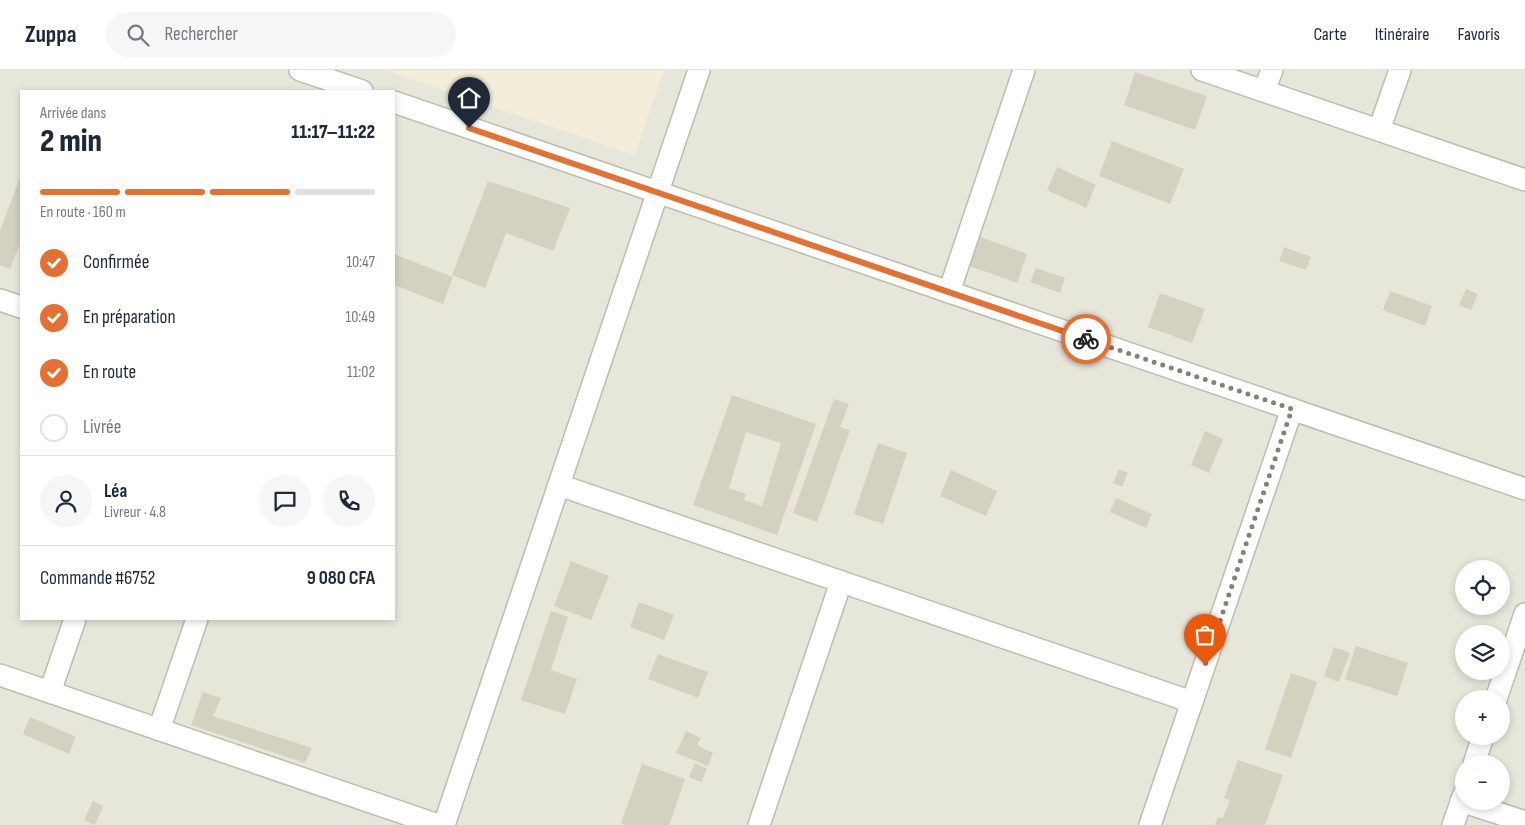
<!DOCTYPE html>
<html lang="fr">
<head>
<meta charset="utf-8">
<style>
	body { margin:0; font-family:"Sofia Sans Condensed",sans-serif; background:#f6f6f7; color:#1f2937; height:100vh; display:flex; flex-direction:column; font-size:19px; white-space:nowrap }
	* { box-sizing:border-box; margin:0 }
	p { font-size:16px; color:#747a83 }
	.icon { flex:none; width:28px; height:28px; fill:none; stroke:currentColor; stroke-width:2; stroke-linecap:round; stroke-linejoin:round }
	.map { position:relative; flex:1; overflow:hidden }
	.sheet { position:absolute; left:20px; top:20px; width:375px; height:530px; display:flex; flex-direction:column; background:#fff; border-radius:0px; box-shadow:0 2px 8px #0003 }
	.sheet>* { flex:none }
	.fabs { position:absolute; left:1455px; top:490px; display:grid; gap:10px }
	.fabs a { display:grid; place-items:center; width:55px; height:55px; border-radius:50%; background:#fff; box-shadow:0 2px 8px #0003; font-size:25px }
	.pin { position:absolute; display:grid; place-items:center; width:42px; height:42px; color:#fff; margin:-51px -21px; border-radius:50% 50% 50% 0; rotate:-45deg; box-shadow:0 0 5px #0007 }
	.pin .icon { rotate:45deg }
	.courier { position:absolute; display:grid; place-items:center; width:50px; height:50px; margin:-25px; border:4px solid #e47032; border-radius:50%; background:#fff; color:#222; box-shadow:0 1px 6px #0007 }
	.head em { font-style:normal; font-weight:800 }
	.head div { display:flex; flex-direction:column-reverse }
	.head { display:flex; align-items:center; justify-content:space-between; height:85px; padding:0 20px }
	h1 { font-size:32px; font-weight:800; line-height:38px }
	.bar { display:grid; grid-template-columns:repeat(4,1fr); gap:8px 5px; align-content:center; height:60px; padding:0 20px }
	.bar i { height:6px; border-radius:4px; background:#e0e1e3 }
	.bar .active { background:#e47032 }
	.bar p { grid-column:span 4 }
	.line { display:flex; align-items:center; gap:12px; padding:0 20px; border-top:1px solid #e0e1e3 }
	.line div { flex:1 }
	.round { display:grid; place-items:center; flex:none; width:52px; height:52px; border-radius:26px; background:#f6f6f7 }
	ol { padding:0 20px; list-style:none }
	li { display:flex; align-items:center; gap:15px; height:55px }
	li p { margin-inline-start:auto }
	li .icon { padding:5px; border-radius:50%; background:#e47032; color:#fff; stroke-width:4 }
	li:last-child { color:#747a83 }
	li i { width:28px; height:28px; border:2px solid #e0e1e3; border-radius:50% }
	header { display:flex; align-items:center; gap:30px; box-sizing:border-box; height:70px; padding:0 25px; background:#fff; border-bottom:1px solid #e0e1e3 }
	header strong { font-size:24px }
	nav { display:flex; gap:28px; margin-inline-start:auto; font-size:18px }
	.search { width:350px; height:45px; background:#f6f6f7; display:flex; align-items:center; gap:12px; box-sizing:border-box; padding:0 18px; border-radius:28px; color:#747a83; font-size:19px }
	.map>svg:first-child { display:block }
	.residential { fill:#e7e6da; fill-rule:evenodd }
	.commercial { fill:#f3edd9 }
	.building { fill:#d4d1c1; fill-rule:evenodd }
	.lines { fill:none; stroke-linecap:round; stroke-linejoin:round }
	.street-casing { stroke:#bebcae; stroke-width:24 }
	.street { stroke:#fff; stroke-width:21 }
	.done { stroke:#848277; stroke-width:5; stroke-dasharray:0 9 }
	.route { stroke:#e47032; stroke-width:6 }
</style>
</head>
<body>
<header>
<strong>Zuppa</strong>
<div class="search"><svg class="icon" aria-label="search" viewBox="0 0 24 24"><circle cx="10" cy="10" r="6"/><path d="M15 15l6 6"/></svg>Rechercher</div>
<nav><a>Carte</a><a>Itinéraire</a><a>Favoris</a></nav>
</header>
<div class="map">
<svg width="1525" height="755" viewBox="0 0 1525 755">
	<rect width="100%" height="100%" fill="#f4f3eb"/>
	<path class="residential" d="M0,0H1525V755H0ZM21,21H394V549H21ZM1464,499H1501V536H1464ZM1464,564H1501V601H1464ZM1464,629H1501V666H1464ZM1464,694H1501V731H1464Z"/>
	<path class="commercial" d="M384,0H664L635,85Z"/>
	<g class="building">
		<path d="M1135,2L1207,26L1195,60L1124,35Z"/>
		<path d="M1112,71L1184,99L1170,134L1099,106Z"/>
		<path d="M1057,97L1096,115L1086,138L1047,120Z"/>
		<path d="M21,105V171L10,199L0,195V161Z"/>
		<path d="M488,111L570,138L553,181L506,163L485,218L452,205Z"/>
		<path d="M975,165L1027,184L1017,213L964,194Z"/>
		<path d="M1284,177L1311,187L1306,200L1279,191Z"/>
		<path d="M394,184L453,207L443,234L394,215Z"/>
		<path d="M1036,198L1065,208L1060,223L1030,212Z"/>
		<path d="M1466,219L1478,224L1471,240L1459,235Z"/>
		<path d="M1390,221L1432,236L1425,256L1383,240Z"/>
		<path d="M1160,223L1205,239L1192,273L1148,257Z"/>
		<path d="M732,325L816,354L777,465L693,435ZM746,362L781,373L762,436L744,430L746,424L729,418Z"/>
		<path d="M834,329L849,334L840,357L850,360L817,452L793,443Z"/>
		<path d="M1205,361L1223,369L1209,403L1191,395Z"/>
		<path d="M878,373L907,383L883,454L854,444Z"/>
		<path d="M1119,399L1128,403L1122,417L1113,413Z"/>
		<path d="M951,400L997,421L986,446L940,426Z"/>
		<path d="M1116,428L1152,444L1146,458L1110,442Z"/>
		<path d="M571,491L609,506L591,550L554,536Z"/>
		<path d="M639,532L674,545L664,570L630,557Z"/>
		<path d="M551,541L568,547L551,600L577,609L565,644L521,630Z"/>
		<path d="M1356,576L1408,593L1397,626L1345,609Z"/>
		<path d="M1334,577L1350,583L1339,612L1324,606Z"/>
		<path d="M658,584L708,602L698,628L648,609Z"/>
		<path d="M1291,603L1317,612L1291,688L1265,679Z"/>
		<path d="M203,622L221,628L213,646L312,678L305,693L191,655Z"/>
		<path d="M30,647L76,667L69,684L23,664Z"/>
		<path d="M686,661L701,668L697,675L713,683L708,696L676,683Z"/>
		<path d="M1238,690L1283,705L1265,755H1215L1218,747L1223,748L1230,730L1224,728Z"/>
		<path d="M695,693L707,699L701,712L689,707Z"/>
		<path d="M642,694L685,709L669,755H626L621,753Z"/>
		<path d="M93,731L103,736L95,755L84,750Z"/>
	</g>
	<g class="lines">
		<defs>
			<g id="street">
				<path d="M300,0L362,21"/>
				<path d="M1202,0L1525,110"/>
				<path d="M1264,21L1272,0"/>
				<path d="M394,32L1525,419"/>
				<path d="M1379,60L1400,0"/>
				<path d="M949,222L1024,0"/>
				<path d="M0,230L21,237"/>
				<path d="M559,415L1192,632"/>
				<path d="M0,605L438,755"/>
				<path d="M50,622L75,549"/>
				<path d="M1496,629L1525,544"/>
				<path d="M159,660L197,549"/>
				<path d="M1474,694L1483,666"/>
				<path d="M1461,731L1525,752"/>
				<path d="M444,755L699,0"/>
				<path d="M759,755L841,512"/>
				<path d="M1150,755L1292,339"/>
				<path d="M1453,755L1464,724"/>
			</g>
		</defs>
		<use href="#street" class="street-casing"/>
		<use href="#street" class="street"/>
	</g>
	<g class="lines">
		<path class="done" d="M1086,269L1292,339L1205,595"/>
		<path class="route" d="M469,58L1086,269"/>
	</g>
</svg>
<div class="fabs">
<a><svg class="icon" aria-label="locate" viewBox="0 0 24 24"><circle cx="12" cy="12" r="6"/><path d="M12 2v4M12 18v4M2 12h4M18 12h4"/></svg></a>
<a><svg class="icon" aria-label="layers" viewBox="0 0 24 24"><path d="M12 4l9 5-9 5-9-5zM3 14l9 5 9-5"/></svg></a>
<a>+</a>
<a>−</a>
</div>
<div class="pin" style="left:1205px;top:595px;background:#ea580c"><svg class="icon" aria-label="bag" viewBox="0 0 24 24"><path d="M5 8h14l-1 12H6zM9 8a3 3 0 0 1 6 0"/></svg></div>
<div class="pin" style="left:469px;top:58px;background:#1f2937"><svg class="icon" aria-label="home" viewBox="0 0 24 24"><path d="M3 11l9-7 9 7M6 9v11h12V9"/></svg></div>
<div class="courier" style="left:1086px;top:269px"><svg class="icon" aria-label="bike" viewBox="0 0 24 24"><circle cx="6" cy="16" r="4"/><circle cx="18" cy="16" r="4"/><path d="M6 16l4-8h5l3 8M10 8l3 8H6M13 5h3"/></svg></div>
<section class="sheet">
<div class="head"><div><h1>2 min</h1><p>Arrivée dans</p></div><em>11:17–11:22</em></div>
<div class="bar"><i class="active"></i><i class="active"></i><i class="active"></i><i></i><p>En route · 160 m</p></div>
<ol>
<li><svg class="icon" aria-label="check" viewBox="0 0 24 24"><path d="M5 12l5 5 9-10"/></svg>Confirmée<p>10:47</p></li>
<li><svg class="icon" aria-label="check" viewBox="0 0 24 24"><path d="M5 12l5 5 9-10"/></svg>En préparation<p>10:49</p></li>
<li><svg class="icon" aria-label="check" viewBox="0 0 24 24"><path d="M5 12l5 5 9-10"/></svg>En route<p>11:02</p></li>
<li><i></i>Livrée</li>
</ol>
<div class="line" style="height:90px"><a class="round"><svg class="icon" aria-label="person" viewBox="0 0 24 24"><circle cx="12" cy="8" r="4"/><path d="M4 21q1-7 8-7t8 7"/></svg></a><div><b>Léa</b><p>Livreur · 4.8</p></div><a class="round"><svg class="icon" aria-label="chat" viewBox="0 0 24 24"><path d="M4 5h16v11H9l-5 4z"/></svg></a><a class="round"><svg class="icon" aria-label="phone" viewBox="0 0 24 24"><path d="M5 4h4l2 5-3 2q2 4 5 5l2-3 5 2v4C11 20 4 13 5 4z"/></svg></a></div>
<div class="line" style="height:65px"><div>Commande #6752</div><b>9 080 CFA</b></div>
</section>
</div>
</body>
</html>
